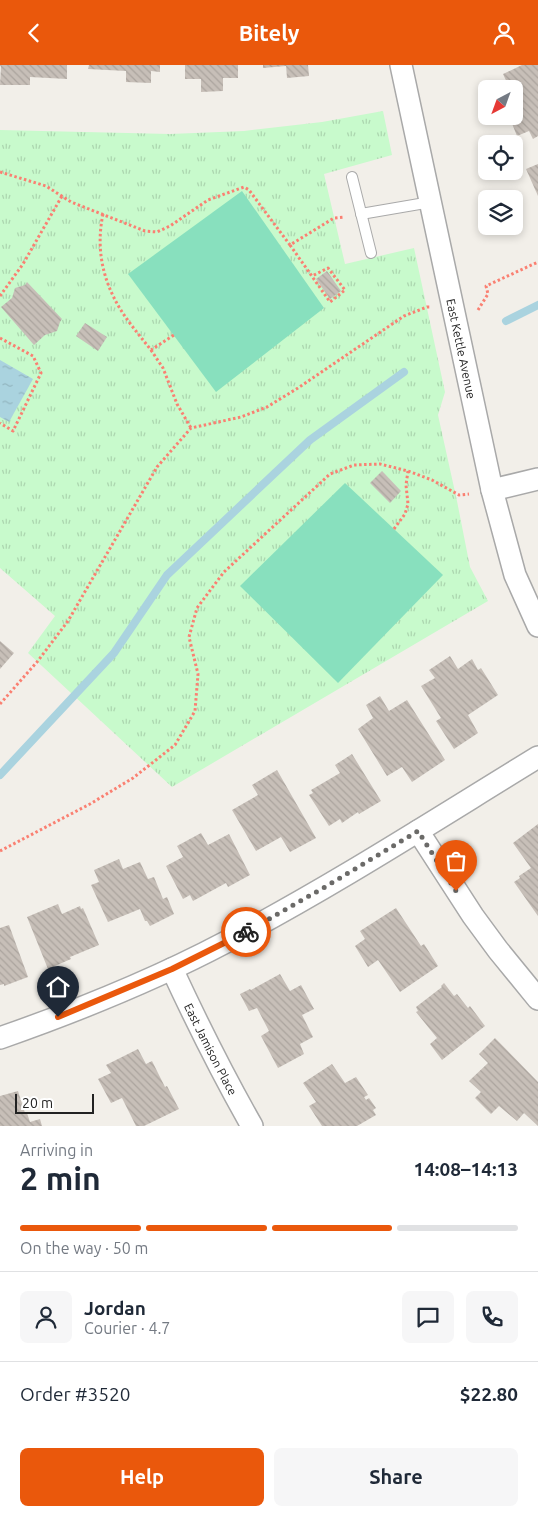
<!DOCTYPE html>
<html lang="en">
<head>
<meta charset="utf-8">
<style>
	body { margin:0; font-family:Ubuntu,sans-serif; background:#f6f6f7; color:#1f2937; height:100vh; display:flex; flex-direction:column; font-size:19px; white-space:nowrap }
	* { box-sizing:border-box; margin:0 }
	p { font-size:16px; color:#747a83 }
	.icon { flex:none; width:28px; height:28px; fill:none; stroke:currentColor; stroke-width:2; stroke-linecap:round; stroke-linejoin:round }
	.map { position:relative; height:1061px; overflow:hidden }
	.side { display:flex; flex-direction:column; background:#fff; flex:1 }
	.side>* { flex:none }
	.needle { width:32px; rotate:221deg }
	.buttons { position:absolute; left:478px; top:15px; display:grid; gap:10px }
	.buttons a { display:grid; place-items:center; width:45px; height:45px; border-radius:8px; background:#fff; box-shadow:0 2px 8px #0003; font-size:25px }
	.scale { position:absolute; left:15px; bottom:12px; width:79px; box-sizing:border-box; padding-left:5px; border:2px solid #222; border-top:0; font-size:14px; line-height:18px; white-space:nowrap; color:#222; -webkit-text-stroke:4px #fff; paint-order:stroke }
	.pin { position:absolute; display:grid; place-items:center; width:42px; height:42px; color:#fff; margin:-51px -21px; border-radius:50% 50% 50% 0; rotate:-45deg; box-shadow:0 0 5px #0007 }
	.pin .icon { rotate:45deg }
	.courier { position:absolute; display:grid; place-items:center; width:50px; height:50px; margin:-25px; border:4px solid #ea580c; border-radius:50%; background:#fff; color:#222; box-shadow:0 1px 6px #0007 }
	.summary em { font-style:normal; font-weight:700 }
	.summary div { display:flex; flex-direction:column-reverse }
	.summary { display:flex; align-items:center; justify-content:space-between; height:85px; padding:0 20px }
	h1 { font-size:32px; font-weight:700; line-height:38px }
	.bar { display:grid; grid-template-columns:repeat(4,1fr); gap:8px 5px; align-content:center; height:60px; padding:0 20px }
	.bar i { height:6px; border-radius:4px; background:#e0e1e3 }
	.bar .on { background:#ea580c }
	.bar p { grid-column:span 4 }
	.line { display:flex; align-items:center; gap:12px; padding:0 20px; border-top:1px solid #e0e1e3 }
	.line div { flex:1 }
	.round { display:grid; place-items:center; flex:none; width:52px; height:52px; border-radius:8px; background:#f6f6f7 }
	.button { display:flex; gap:10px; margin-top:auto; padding:10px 20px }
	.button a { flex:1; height:58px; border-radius:8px; background:#ea580c; color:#fff; font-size:20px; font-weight:700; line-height:58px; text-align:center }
	.button a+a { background:#f6f6f7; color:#1f2937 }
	header { display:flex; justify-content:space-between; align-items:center; height:65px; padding:0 20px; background:#ea580c; color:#fff; font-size:22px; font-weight:700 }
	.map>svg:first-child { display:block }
	.park { fill:url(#park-tufts) }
	.pitch { fill:#88e0be }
	.water { fill:url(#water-ripples) }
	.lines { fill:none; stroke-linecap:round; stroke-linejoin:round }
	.stream { stroke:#aad3df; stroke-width:8 }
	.building { fill:url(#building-back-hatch) }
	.lane-casing { stroke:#a9a9a9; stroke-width:12 }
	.street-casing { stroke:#a9a9a9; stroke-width:24 }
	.path { stroke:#fa8072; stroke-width:3; stroke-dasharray:2.5 2.5; stroke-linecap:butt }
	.lane { stroke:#fff; stroke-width:10 }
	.street { stroke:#fff; stroke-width:21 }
	.done { stroke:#6b6a68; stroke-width:5; stroke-dasharray:0 9 }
	.route { stroke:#ea580c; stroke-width:6 }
	.labels { text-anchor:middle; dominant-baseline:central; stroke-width:4; stroke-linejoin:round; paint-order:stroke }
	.street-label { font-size:12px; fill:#222; stroke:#fff }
</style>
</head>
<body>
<header><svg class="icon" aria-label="back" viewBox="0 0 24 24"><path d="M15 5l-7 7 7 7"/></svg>Bitely<svg class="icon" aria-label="person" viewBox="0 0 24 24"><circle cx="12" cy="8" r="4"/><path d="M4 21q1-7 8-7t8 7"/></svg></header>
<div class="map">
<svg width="538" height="1061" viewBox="0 0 538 1061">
	<defs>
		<pattern id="park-tufts" width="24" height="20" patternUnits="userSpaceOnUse" patternTransform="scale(1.25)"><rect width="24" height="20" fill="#c8facc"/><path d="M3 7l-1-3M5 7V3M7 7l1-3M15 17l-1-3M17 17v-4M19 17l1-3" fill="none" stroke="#acd6af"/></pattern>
		<pattern id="water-ripples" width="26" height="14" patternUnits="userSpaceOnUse" patternTransform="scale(1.25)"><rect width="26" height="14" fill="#aad3df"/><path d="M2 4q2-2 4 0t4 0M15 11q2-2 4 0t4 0" fill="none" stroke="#92b5bf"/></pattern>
		<pattern id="building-back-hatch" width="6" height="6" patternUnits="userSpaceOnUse" patternTransform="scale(1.25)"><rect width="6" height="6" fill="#c7bfb8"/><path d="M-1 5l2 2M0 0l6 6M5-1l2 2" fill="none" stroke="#aba49e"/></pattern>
	</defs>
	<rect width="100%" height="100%" fill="#f2efe9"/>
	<path class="park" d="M383,46L392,90L324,109L345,199L414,183L445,327L438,350L457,436L470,502L488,536L172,722L28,588L55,551L0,503V65L170,69L244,66L322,57Z"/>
	<g class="pitch">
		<path d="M242,126L324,243L216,327L128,209Z"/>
		<path d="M345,418L443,510L338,618L240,521Z"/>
	</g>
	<path class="water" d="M0,295L33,314L9,357L0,352Z"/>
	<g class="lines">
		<g class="stream">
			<path d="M506,256L538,240"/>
			<path d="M0,710L114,588L167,510L310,375L404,307"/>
		</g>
	</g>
	<g class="building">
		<path d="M0,0H67V14L30,12V20H0L1,2Z"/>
		<path d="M89,0H160V7L151,6V18L126,17V6L88,4Z"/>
		<path d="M185,0H238V13H223V26L201,27V14H185Z"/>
		<path d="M263,0H286V1L263,3Z"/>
		<path d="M286,0H308L309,11L287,13Z"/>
		<path d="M522,0H538V71L533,74L529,66L517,71L509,51H514V45L518,43L514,33V24H510L503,9Z"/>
		<path d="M538,99V131L526,104Z"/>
		<path d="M327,206L341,226L330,234L316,214Z"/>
		<path d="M27,217L62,254L60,257L57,266L45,270L34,280L1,242L12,233L15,223L25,220Z"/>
		<path d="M85,258L107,272L98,286L76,271Z"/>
		<path d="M382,406L401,426L390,438L370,418Z"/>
		<path d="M0,576L14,588L0,604Z"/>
		<path d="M450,591L458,604L472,594L478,605L481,603L498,630L468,650L478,668L454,684L436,656L441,653L421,621L435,613L429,605Z"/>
		<path d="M380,631L389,646L407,635L445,695L412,717L402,702L387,711L358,664L373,653L366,640Z"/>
		<path d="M352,689L381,736L359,749L358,747L342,758L340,754L329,761L309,730L313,728L311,725L340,708L335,700Z"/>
		<path d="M277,705L316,773L290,787L281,772L256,786L232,745L258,730L252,720Z"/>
		<path d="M538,759V851L514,817L520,813L519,811L531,803L513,778Z"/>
		<path d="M201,768L208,780L229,769L250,810L228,822L226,818L193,836L190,830L183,834L166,801L183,792L177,781Z"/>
		<path d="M119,794L123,804L140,797L148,814L154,812L163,834L167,832L174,849L150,861L147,856H145L140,844L108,857L91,820L99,817L94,805Z"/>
		<path d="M58,839L62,849L80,841L81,844L83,843L99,880L70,892L71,894L48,904L27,852Z"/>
		<path d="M396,843L421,881L424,879L438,901L400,927L378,895L368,902L355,881L365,874L360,866Z"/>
		<path d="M9,860L28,912L4,921V919L0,920V863Z"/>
		<path d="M280,909L290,926L301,920L314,944L302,950L313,972L300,979L304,989L278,1003L261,971L269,966L257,943L249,946L240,929L250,924L251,925Z"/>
		<path d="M444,918L454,931L457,929L468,943L470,941L485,961L442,995L430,979L437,973L416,947L418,946L416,942L442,922L441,921Z"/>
		<path d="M495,973L538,1017V1061L524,1048L517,1056L499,1041L491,1049L475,1033L481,1027L469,1016L488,998L479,989Z"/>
		<path d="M138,984L146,999L152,996L165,1022L167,1021L179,1044L144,1061H136L122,1033L111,1038L98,1014L111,1008L106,1000Z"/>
		<path d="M332,999L345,1018L356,1012L368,1030L364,1032L366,1035L369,1033L376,1043L373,1045L376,1050L357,1061H322L309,1041L316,1037L303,1018Z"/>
		<path d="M18,1026L25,1048H27L30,1057L40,1054L42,1061H0V1031Z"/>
	</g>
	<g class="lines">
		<defs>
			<g id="lane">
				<path d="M352,112L371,188"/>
				<path d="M361,149L431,137"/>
			</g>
			<g id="street">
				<path id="s1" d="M401,0L492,425L515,510L538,561"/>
				<path d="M492,425L538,414"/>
				<path d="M418,766L473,851L498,885L538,934"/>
				<path id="s2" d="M172,904C197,958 223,1010 252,1061"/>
				<path d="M0,973C77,946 154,915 226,877C333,821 435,755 538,692"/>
			</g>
		</defs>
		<use href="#lane" class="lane-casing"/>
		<use href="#street" class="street-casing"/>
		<g class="path">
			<path d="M0,107L46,121L71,137L145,166L157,167L170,161L208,135L244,122L249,125L290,180L334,153L344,152"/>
			<path d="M103,149C96,182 102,213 119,242C128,257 140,271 151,285L174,270"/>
			<path d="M290,180L330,237L345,225L328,203L312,211"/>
			<path d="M0,231L23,199L62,131"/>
			<path d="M478,245L488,229L486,221L538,197"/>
			<path d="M0,273L33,291L41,308L13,366L0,358"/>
			<path d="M151,285L163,303L177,339L191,363"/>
			<path d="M394,464L405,449L408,439L406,420L408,406"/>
			<path d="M0,639L37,597L68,556L157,402L191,363L241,352L267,342L298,323L404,251L427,242H430"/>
			<path d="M0,786L90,739L133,713L175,680L195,646L198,609L189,572L197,543L224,507L330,409L354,400L380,399L408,406L432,415L459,430L469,429"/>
		</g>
		<use href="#lane" class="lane"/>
		<use href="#street" class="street"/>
	</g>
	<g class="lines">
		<path class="done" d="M246,867L325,822L418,766L456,826"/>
		<path class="route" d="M58,952L172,904L246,867"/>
	</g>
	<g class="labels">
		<g class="street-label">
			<text stroke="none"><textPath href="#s1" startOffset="290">East Kettle Avenue</textPath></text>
			<text stroke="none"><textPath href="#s2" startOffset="89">East Jamison Place</textPath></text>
		</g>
	</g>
</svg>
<div class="buttons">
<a><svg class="needle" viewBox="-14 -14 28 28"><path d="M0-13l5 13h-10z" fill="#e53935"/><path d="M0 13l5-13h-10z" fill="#747a83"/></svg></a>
<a><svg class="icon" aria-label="locate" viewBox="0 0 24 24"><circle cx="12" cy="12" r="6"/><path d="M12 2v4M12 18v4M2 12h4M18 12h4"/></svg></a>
<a><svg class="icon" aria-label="layers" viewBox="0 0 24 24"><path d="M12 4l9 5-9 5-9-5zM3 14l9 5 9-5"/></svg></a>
</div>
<div class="scale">20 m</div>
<div class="pin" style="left:456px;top:826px;background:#ea580c"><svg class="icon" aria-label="bag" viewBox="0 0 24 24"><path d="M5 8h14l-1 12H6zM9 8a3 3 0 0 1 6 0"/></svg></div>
<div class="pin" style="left:58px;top:952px;background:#1f2937"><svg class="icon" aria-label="home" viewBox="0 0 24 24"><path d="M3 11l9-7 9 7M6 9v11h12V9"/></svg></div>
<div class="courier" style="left:246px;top:867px"><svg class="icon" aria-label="bike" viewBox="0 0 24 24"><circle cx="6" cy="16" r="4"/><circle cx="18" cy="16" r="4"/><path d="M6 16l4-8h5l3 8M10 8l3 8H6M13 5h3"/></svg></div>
</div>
<section class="side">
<div class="summary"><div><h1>2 min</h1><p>Arriving in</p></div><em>14:08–14:13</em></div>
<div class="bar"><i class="on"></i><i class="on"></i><i class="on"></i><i></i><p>On the way · 50 m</p></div>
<div class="line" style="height:90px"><a class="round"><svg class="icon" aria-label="person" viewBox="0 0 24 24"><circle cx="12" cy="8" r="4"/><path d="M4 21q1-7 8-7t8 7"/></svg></a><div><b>Jordan</b><p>Courier · 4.7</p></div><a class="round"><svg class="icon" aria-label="chat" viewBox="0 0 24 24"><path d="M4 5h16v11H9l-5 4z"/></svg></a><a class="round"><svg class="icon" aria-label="phone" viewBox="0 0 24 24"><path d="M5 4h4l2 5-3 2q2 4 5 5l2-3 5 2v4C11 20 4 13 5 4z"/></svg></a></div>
<div class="line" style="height:65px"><div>Order #3520</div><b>$22.80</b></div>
<div class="button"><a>Help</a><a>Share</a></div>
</section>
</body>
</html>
